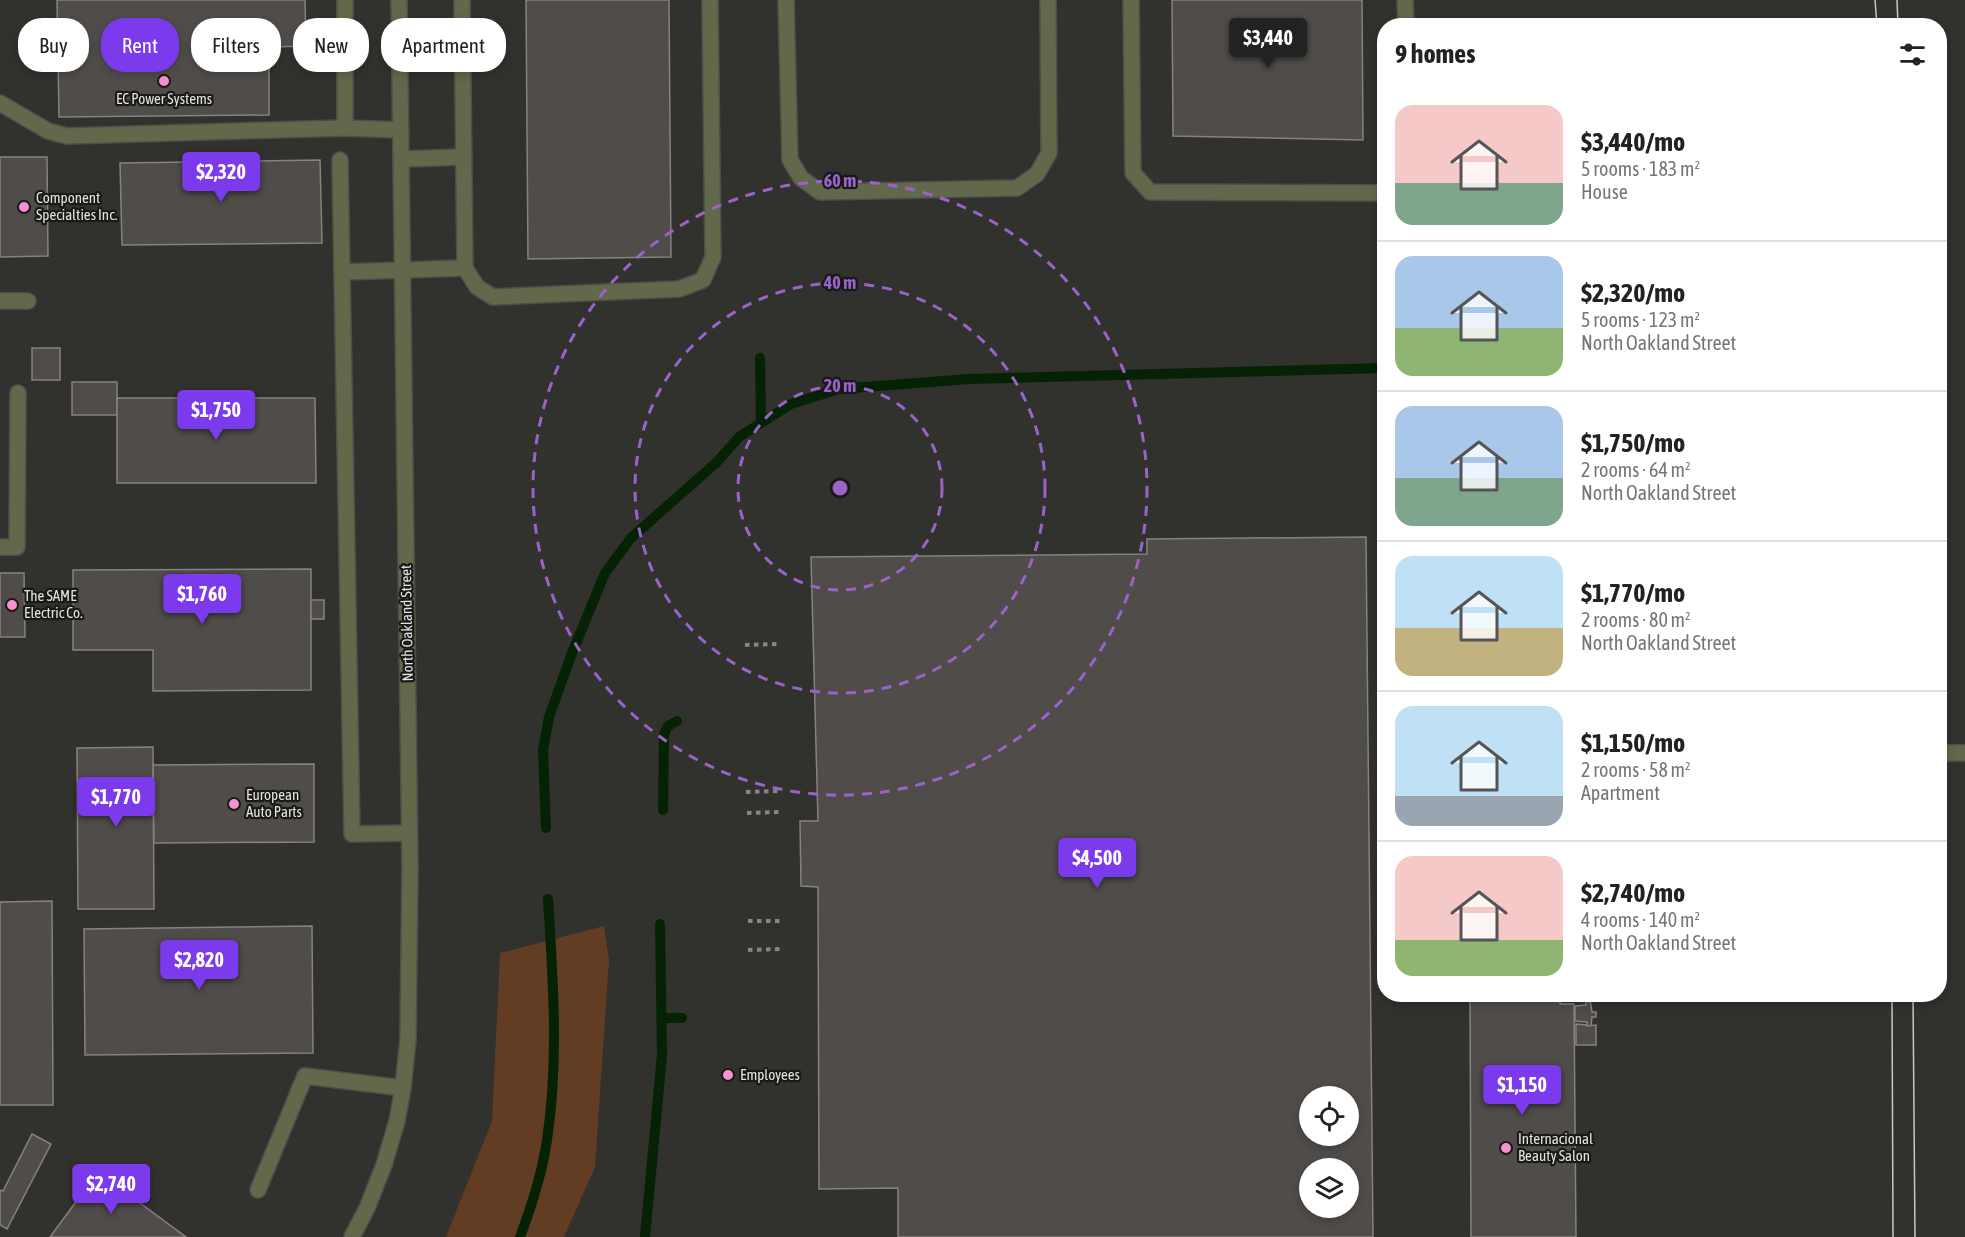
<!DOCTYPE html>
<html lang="en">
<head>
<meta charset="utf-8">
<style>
	:root { --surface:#fff; --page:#f6f6f6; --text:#222; --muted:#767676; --line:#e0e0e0; --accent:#7c3aed }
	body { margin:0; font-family:"Asap Condensed",sans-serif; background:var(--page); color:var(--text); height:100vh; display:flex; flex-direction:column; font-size:22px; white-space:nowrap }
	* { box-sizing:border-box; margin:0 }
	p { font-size:20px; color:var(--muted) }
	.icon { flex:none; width:33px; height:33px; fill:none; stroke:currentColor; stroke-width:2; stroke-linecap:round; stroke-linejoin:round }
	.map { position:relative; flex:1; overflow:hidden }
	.drawer { position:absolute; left:1377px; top:18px; width:570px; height:984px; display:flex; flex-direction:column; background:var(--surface); border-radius:24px; box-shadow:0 3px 9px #0003 }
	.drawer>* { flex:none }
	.top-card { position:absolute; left:18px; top:18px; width:570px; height:54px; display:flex; gap:12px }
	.buttons { position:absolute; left:1299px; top:1086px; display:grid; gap:12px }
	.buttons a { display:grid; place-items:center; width:60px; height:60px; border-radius:50%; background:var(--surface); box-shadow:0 3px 9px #0003; font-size:30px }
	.price { position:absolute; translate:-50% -51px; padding:0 14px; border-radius:6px; background:var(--accent); color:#fff; font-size:20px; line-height:39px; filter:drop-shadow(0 2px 3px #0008) }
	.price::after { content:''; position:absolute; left:50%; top:36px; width:18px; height:14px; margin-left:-9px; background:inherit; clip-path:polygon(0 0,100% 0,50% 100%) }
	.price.selected { background:#222; color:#fff }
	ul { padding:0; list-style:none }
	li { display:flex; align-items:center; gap:18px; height:150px; padding:0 18px }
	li+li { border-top:2px solid var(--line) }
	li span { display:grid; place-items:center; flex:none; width:168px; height:120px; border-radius:18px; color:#555 }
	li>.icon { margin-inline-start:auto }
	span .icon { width:72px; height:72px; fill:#fffc; stroke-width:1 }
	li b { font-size:26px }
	h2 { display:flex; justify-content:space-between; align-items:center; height:72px; padding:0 18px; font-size:26px }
	.chip { padding:0 21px; border-radius:24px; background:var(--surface); box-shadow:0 3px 9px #0003; font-size:21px; line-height:54px }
	.chip.selected { background:var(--accent); color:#fff }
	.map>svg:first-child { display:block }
	.green { fill:#633c24 }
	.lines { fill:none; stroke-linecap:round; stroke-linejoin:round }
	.stream { stroke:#052205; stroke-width:10 }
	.building { fill:#4f4c49; stroke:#86837f; stroke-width:1.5; fill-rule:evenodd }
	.service-casing { stroke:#4e4d4a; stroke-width:18 }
	.minor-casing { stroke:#4e4d4a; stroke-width:18 }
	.path { stroke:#878683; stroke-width:4; stroke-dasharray:4.5 4.5; stroke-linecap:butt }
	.service { stroke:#61694a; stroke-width:15 }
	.minor { stroke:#61694a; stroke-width:15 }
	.tram { stroke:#c9c8c6; stroke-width:1.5 }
	.ring { fill:none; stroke:#9a63c9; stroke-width:3; stroke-dasharray:10 8 }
	.poi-dot { fill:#f690cf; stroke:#191917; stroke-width:2 }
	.labels { text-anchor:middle; stroke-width:4.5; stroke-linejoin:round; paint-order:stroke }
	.poi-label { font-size:15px; fill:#e4e3e1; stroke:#191917; text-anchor:start }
	.street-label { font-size:15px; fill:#e4e3e1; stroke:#191917 }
	.centre { fill:#9a63c9; stroke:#191917; stroke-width:3 }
	.ring-label { font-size:18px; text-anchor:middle; font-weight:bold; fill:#9a63c9; stroke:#191917; stroke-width:4.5; stroke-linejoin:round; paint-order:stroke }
</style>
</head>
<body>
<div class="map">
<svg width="1965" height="1237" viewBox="0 0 1965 1237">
	<rect width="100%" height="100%" fill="#31312d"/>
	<polygon class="green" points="604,926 609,960 595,1167 564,1237 446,1237 492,1121 500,953"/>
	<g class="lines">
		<g class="stream">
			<polyline points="760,358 761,423"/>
			<polyline points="663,810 664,734 668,726 677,721"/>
			<polyline points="546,828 543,750 549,717 572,653 605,573 631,538 717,462 739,437 791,404 839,389 969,379 1384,368"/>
			<polyline points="663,1018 682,1018"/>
			<path d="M520,1237C532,1205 542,1174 547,1140C559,1061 553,979 548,899"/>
			<polyline points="645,1237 662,1055 660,924"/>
		</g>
	</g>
	<g class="building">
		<polygon points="57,0 305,0 306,46 269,47 269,115 59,117"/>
		<polygon points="526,0 669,0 671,257 528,259"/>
		<polygon points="1172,0 1362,0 1363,140 1173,136"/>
		<polygon points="0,157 47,157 48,256 0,257"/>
		<polygon points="320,160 322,243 122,245 120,163"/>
		<rect x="32" y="348" width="28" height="32"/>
		<rect x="72" y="382" width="45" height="33"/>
		<polygon points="117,398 315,398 316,483 117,483"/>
		<path d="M1366,537L1373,1237H898V1188L819,1189L818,887L801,886L800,821H818L811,557L1147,554V539ZM1310,1096H1348V1136H1310ZM1310,1168H1348V1208H1310Z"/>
		<polygon points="311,569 311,690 153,691 153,650 73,650 73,570"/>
		<polygon points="0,573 24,573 25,637 0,637"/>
		<rect x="311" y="600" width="13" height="19"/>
		<polygon points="153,747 154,909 78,909 77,748"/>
		<polygon points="314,764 314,842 154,843 153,765"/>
		<polygon points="52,901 53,1105 0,1105 0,902"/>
		<polygon points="312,926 313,1053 85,1055 84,929"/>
		<polygon points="1470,994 1560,994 1560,1004 1574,1004 1576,1237 1471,1237"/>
		<polygon points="1586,1000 1590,1000 1592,1012 1596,1012 1596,1017 1592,1017 1591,1026 1587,1026 1587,1022 1575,1021 1575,1006 1586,1005"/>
		<polygon points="1576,1024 1587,1025 1587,1026 1596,1025 1596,1045 1576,1045"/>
		<polygon points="32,1134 51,1144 7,1229 0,1225 0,1190 3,1191"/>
		<polygon points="98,1172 186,1237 50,1237"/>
	</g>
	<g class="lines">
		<defs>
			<g id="service">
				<polyline points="345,0 345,128"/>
				<polyline points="462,0 465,268"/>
				<polyline points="786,0 790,160 801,178 820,192 1017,188 1037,174 1049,153 1048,0"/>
				<polyline points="1131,0 1133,173 1150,192 1384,193"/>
				<polyline points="1405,0 1406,26"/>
				<polyline points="0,103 48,131 67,136 345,128 401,130"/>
				<polyline points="401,159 464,157"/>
				<polyline points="340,160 352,834 409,833"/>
				<polyline points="343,272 465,268 477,287 493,297 679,289 703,280 713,257 710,0"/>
				<polyline points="0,301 28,301"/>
				<polyline points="0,547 17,547 18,393"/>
				<polyline points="258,1190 305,1076 403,1088"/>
			</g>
			<g id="minor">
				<polyline points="1940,753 1965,753"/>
				<polyline points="352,1237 367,1208 384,1165 397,1121 403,1088 408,1039 410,868 399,0"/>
			</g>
		</defs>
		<use href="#service" class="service-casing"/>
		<use href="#minor" class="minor-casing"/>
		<g class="path">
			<polyline points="745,645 779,644"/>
			<polyline points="746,792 781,791"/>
			<polyline points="747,813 782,812"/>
			<polyline points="748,921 783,921"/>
			<polyline points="748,950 783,949"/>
		</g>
		<use href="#service" class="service"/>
		<use href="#minor" class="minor"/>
		<g class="tram">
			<polyline points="1875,0 1877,26"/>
			<polyline points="1897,0 1898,26"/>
			<polyline points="1892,994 1893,1237"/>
			<polyline points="1913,994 1915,1237"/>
		</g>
	</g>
	<g class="ring">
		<circle cx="840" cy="488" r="102"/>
		<circle cx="840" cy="488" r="205"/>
		<circle cx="840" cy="488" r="307"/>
	</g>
	<g class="poi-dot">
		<circle cx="164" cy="81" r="6"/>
		<circle cx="24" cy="207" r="6"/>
		<circle cx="12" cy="605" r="6"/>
		<circle cx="234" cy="804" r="6"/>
		<circle cx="728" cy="1075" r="6"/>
		<circle cx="1506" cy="1148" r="6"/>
	</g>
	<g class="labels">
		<g class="poi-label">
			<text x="164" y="104" text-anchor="middle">EC Power Systems</text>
			<text x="36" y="203">Component<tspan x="36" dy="17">Specialties Inc.</tspan></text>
			<text x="24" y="601">The SAME<tspan x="24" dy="17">Electric Co.</tspan></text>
			<text x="246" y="800">European<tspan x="246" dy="17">Auto Parts</tspan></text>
			<text x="740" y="1080">Employees</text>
			<text x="1518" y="1144">Internacional<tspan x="1518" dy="17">Beauty Salon</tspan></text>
		</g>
		<g class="street-label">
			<text transform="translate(407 623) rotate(-91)" y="5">North Oakland Street</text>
		</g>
	</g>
	<circle cx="840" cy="488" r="9" class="centre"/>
	<g class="ring-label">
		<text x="840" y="187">60 m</text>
		<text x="840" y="289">40 m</text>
		<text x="840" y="392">20 m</text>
	</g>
</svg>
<div class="buttons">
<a><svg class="icon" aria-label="locate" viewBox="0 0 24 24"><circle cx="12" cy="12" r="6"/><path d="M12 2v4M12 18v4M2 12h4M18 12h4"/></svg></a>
<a><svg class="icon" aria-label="layers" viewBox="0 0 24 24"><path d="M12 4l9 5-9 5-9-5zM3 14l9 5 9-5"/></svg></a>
</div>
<b class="price selected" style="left:1268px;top:69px">$3,440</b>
<b class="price" style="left:221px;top:203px">$2,320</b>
<b class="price" style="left:216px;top:441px">$1,750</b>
<b class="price" style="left:202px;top:625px">$1,760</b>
<b class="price" style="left:116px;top:828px">$1,770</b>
<b class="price" style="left:1097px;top:889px">$4,500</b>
<b class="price" style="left:199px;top:991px">$2,820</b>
<b class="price" style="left:1522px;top:1116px">$1,150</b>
<b class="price" style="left:111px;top:1215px">$2,740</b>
<div class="top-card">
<a class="chip">Buy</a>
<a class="chip selected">Rent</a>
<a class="chip">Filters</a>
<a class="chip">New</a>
<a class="chip">Apartment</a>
</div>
<section class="drawer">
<h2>9 homes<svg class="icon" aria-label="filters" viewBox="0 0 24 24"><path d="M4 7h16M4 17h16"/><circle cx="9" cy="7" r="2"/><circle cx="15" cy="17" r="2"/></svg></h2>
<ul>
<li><span style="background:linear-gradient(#f6c9c9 65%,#7fa58c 0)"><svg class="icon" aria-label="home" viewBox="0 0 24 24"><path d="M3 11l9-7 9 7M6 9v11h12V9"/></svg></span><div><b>$3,440/mo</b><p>5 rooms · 183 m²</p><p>House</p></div></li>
<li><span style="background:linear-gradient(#a9c7e8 60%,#8fb573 0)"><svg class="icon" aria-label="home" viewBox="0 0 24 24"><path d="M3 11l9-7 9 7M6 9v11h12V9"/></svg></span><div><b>$2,320/mo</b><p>5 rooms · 123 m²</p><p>North Oakland Street</p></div></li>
<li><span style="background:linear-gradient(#a9c7e8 60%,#7fa58c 0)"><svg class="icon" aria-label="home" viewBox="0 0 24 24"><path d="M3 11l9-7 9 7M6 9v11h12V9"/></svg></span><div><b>$1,750/mo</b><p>2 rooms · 64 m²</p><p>North Oakland Street</p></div></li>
<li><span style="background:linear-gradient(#bfe0f5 60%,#c2b280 0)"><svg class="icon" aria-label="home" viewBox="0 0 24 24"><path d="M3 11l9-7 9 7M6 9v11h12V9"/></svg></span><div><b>$1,770/mo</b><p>2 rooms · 80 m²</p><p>North Oakland Street</p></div></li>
<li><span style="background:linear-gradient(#bfe0f5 75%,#9aa5b1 0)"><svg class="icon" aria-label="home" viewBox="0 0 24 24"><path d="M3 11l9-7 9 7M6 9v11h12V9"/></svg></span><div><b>$1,150/mo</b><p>2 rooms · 58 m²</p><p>Apartment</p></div></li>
<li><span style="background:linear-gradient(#f6c9c9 70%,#8fb573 0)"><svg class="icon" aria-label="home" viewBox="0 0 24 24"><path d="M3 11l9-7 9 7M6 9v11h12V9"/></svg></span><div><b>$2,740/mo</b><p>4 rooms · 140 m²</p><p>North Oakland Street</p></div></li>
</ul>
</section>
</div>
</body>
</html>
